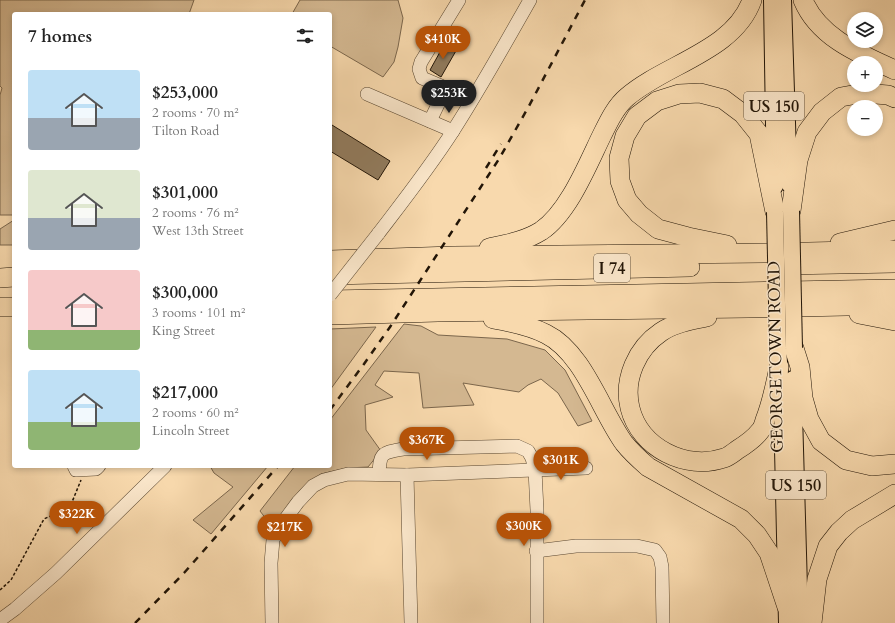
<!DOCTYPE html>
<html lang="en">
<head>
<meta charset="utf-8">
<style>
	:root { --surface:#fff; --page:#f2f2f2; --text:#222; --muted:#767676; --accent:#b45309 }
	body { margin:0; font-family:Cardo,serif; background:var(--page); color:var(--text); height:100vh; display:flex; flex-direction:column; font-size:15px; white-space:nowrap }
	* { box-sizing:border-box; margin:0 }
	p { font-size:13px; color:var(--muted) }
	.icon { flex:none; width:22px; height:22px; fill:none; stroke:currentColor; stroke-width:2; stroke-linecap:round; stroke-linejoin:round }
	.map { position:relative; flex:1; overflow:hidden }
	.details { position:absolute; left:12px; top:12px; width:320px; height:456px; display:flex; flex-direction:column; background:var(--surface); border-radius:4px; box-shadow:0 2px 6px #0003 }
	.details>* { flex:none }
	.buttons { position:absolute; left:847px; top:12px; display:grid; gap:8px }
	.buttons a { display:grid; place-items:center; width:36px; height:36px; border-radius:50%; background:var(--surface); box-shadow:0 2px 6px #0003; font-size:20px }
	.price { position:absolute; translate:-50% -34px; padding:0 9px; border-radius:14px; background:var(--accent); color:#fff; font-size:13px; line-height:26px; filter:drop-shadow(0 1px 2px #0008) }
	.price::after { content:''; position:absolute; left:50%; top:24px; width:12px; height:9px; margin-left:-6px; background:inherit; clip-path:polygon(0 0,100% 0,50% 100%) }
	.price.current { background:#222; color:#fff }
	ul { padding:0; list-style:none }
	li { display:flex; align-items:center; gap:12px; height:100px; padding:0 16px }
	li span { display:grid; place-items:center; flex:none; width:112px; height:80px; border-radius:4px; color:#555 }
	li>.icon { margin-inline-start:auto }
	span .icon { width:48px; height:48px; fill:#fffc; stroke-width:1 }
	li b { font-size:17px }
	h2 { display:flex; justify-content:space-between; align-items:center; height:48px; padding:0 16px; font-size:17px }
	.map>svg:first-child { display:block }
	.green { fill:#d4b891; stroke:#7b664c }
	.building { fill:#917b5d; stroke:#221507 }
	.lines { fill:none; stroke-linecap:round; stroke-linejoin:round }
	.minor-casing { stroke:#584630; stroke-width:14 }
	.major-casing { stroke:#221507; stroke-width:18 }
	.highway-casing { stroke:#221507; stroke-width:20 }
	.path { stroke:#221507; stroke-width:1.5; stroke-dasharray:3 2; stroke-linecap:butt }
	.minor { stroke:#fae6ca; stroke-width:13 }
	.major { stroke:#f8d9ad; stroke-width:16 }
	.highway { stroke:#f8d9ad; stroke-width:19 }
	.rail { stroke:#221507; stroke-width:2.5; stroke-dasharray:7 7; stroke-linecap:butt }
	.minor-bridge-casing { stroke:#584630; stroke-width:14; stroke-linecap:butt }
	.major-bridge-casing { stroke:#221507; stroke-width:18; stroke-linecap:butt }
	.minor-bridge { stroke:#fae6ca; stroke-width:13 }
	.major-bridge { stroke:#f8d9ad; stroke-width:16 }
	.labels { text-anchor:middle; stroke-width:3; stroke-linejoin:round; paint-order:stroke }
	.shield { fill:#fae6ca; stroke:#635442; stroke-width:1 }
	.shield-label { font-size:16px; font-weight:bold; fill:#221507 }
	.street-label { font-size:17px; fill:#221507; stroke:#fae6ca }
</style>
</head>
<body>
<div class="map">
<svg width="895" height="623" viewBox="0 0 895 623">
	<rect width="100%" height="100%" fill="#f8d9ad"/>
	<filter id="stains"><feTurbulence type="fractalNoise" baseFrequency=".005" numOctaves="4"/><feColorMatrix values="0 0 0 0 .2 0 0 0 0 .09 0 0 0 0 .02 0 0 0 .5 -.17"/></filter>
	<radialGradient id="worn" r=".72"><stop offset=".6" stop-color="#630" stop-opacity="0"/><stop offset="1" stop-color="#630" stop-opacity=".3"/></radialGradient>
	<g class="green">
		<polygon points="0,0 194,0 189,14 14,14 14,215 0,215 0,95 2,88 0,86"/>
		<polygon points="300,0 398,0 403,18 398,47 394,62 383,77 330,46 330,14 292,14"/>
		<polygon points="14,220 14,245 0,245 0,229"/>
		<polygon points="404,324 421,326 438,335 507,339 545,350 565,370 592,421 578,426 558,393 541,379 528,385 519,392 463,383 474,405 423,408 419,373 384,371 375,385 393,397 365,405 366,430 381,451 368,467 347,468 321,474 300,490 273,528 260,511 295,466 330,466 330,420"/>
		<polygon points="376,327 330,390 330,329"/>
		<polygon points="210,466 268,466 211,534 193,520 233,487 214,473"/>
	</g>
	<g class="building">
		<polygon points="445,43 457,49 441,77 430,70"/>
		<polygon points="332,125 390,161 378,180 330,151 330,129"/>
	</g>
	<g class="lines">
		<defs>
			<g id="minor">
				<polyline points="367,94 453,131"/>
				<polyline points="430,121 444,92 441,86 422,78 419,69 421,62 459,0"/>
				<path d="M378,234C404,200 430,167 453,131C480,89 505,44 530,0"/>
				<polyline points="74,466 76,470 96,469 99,466"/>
				<path d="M379,474C380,452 382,453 403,449L517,446L528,451L532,458L535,470L537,510V623"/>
				<polyline points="407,475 411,623"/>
				<polyline points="536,551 576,546 637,546 655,550 660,557 662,567 663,623"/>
				<polyline points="0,620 15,609 56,573 165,466"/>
				<polyline points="272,623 271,563 273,540 278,529 298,502 313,486 324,480 348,474 407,475 586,468"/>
			</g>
			<g id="major">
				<polyline points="772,0 775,186"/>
				<polyline points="783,0 789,184"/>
				<polyline points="778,348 782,405 787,623"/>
				<polyline points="793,379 800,623"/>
			</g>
			<g id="highway">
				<path d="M803,0C819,38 860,54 895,70"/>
				<polyline points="791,211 798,160 807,132 822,112 841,97 863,93 888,95 895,98"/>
				<polyline points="840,243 895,230"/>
				<polyline points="727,245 688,237 658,229 639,214 627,200 620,181 619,158 625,136 637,116 657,101 679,94 700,93 723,99 743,114 759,134 775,212"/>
				<path d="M489,248C507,244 525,241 541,231C568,213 587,166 601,137C608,123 615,107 627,97C665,64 734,51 752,0"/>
				<polyline points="330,260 453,256 765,253 895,250"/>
				<polyline points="784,265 895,263"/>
				<polyline points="330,275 690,267"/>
				<polyline points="0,278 14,277"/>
				<polyline points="330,300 895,289"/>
				<polyline points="0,307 14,307"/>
				<polyline points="859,314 895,321"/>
				<polyline points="330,315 438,312 748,308 895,305"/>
				<path d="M707,317C692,320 674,323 661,332C637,348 623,379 630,408C640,448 686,471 724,458C728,457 733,453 737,450C745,445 754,439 760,431C763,428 764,424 765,420C772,403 775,386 779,367"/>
				<path d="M493,319C511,322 530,326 546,334C583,352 601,411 624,443C631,452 640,460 648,467L741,519L757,535L769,553L787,607"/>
				<polyline points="794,348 800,367 803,398 809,419 821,441 846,460 872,466 895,464"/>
				<polyline points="812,623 817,579 828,546 839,532 852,520 895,494"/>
			</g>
		</defs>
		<use href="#minor" class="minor-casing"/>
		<use href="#major" class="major-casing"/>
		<use href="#highway" class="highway-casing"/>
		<polyline class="path" points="0,590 11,580 44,519 70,507 81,480"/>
		<use href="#minor" class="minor"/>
		<use href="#major" class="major"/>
		<use href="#highway" class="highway"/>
		<g class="rail">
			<polyline points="486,168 501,144"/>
			<polyline points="330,410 364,364 390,327 499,159 529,106 585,0"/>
			<polyline points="135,623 184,573 278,466"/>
		</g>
		<defs>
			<polyline id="minor-bridge" points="330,295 378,234"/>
			<g id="major-bridge">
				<polyline points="791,211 794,348"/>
				<polyline points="775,212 778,348"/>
			</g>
		</defs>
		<use href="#minor-bridge" class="minor-bridge-casing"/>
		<use href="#major-bridge" class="major-bridge-casing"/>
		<use href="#minor-bridge" class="minor-bridge"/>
		<use href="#major-bridge" class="major-bridge"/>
	</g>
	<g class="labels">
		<g class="shield">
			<rect x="744" y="92" width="60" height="28" rx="3"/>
			<rect x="594" y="254" width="36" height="28" rx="3"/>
			<rect x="766" y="471" width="60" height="28" rx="3"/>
		</g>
		<g class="shield-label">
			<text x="774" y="112">US 150</text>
			<text x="612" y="274">I 74</text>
			<text x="796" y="491">US 150</text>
		</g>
		<g class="street-label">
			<text transform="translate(775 357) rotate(-91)" y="6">GEORGETOWN ROAD</text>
		</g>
	</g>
	<rect width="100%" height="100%" filter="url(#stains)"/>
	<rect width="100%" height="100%" fill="url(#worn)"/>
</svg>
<div class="buttons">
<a><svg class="icon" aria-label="layers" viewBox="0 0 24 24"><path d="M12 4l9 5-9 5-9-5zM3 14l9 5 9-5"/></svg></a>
<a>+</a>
<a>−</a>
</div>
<b class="price" style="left:443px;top:60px">$410K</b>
<b class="price current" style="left:449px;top:114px">$253K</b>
<b class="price" style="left:427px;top:461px">$367K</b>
<b class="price" style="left:561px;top:481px">$301K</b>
<b class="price" style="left:77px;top:535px">$322K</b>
<b class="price" style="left:524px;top:547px">$300K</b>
<b class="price" style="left:285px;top:548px">$217K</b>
<section class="details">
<h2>7 homes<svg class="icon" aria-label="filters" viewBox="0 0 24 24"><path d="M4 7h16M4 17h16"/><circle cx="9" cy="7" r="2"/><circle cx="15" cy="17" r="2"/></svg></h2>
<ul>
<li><span style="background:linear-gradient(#bfe0f5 60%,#9aa5b1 0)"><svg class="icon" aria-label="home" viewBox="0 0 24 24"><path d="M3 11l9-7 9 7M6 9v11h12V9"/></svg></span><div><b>$253,000</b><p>2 rooms · 70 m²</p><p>Tilton Road</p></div></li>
<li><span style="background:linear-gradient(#dfe7d0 60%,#9aa5b1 0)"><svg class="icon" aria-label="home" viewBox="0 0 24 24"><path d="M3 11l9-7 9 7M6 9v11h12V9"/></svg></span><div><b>$301,000</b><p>2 rooms · 76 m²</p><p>West 13th Street</p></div></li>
<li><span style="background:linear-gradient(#f6c9c9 75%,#8fb573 0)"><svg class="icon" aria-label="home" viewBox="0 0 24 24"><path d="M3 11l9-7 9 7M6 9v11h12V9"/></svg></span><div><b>$300,000</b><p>3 rooms · 101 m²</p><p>King Street</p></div></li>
<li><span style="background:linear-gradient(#bfe0f5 65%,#8fb573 0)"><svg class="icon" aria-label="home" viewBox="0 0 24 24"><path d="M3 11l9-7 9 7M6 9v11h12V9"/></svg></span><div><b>$217,000</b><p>2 rooms · 60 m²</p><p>Lincoln Street</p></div></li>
</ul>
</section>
</div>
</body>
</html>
